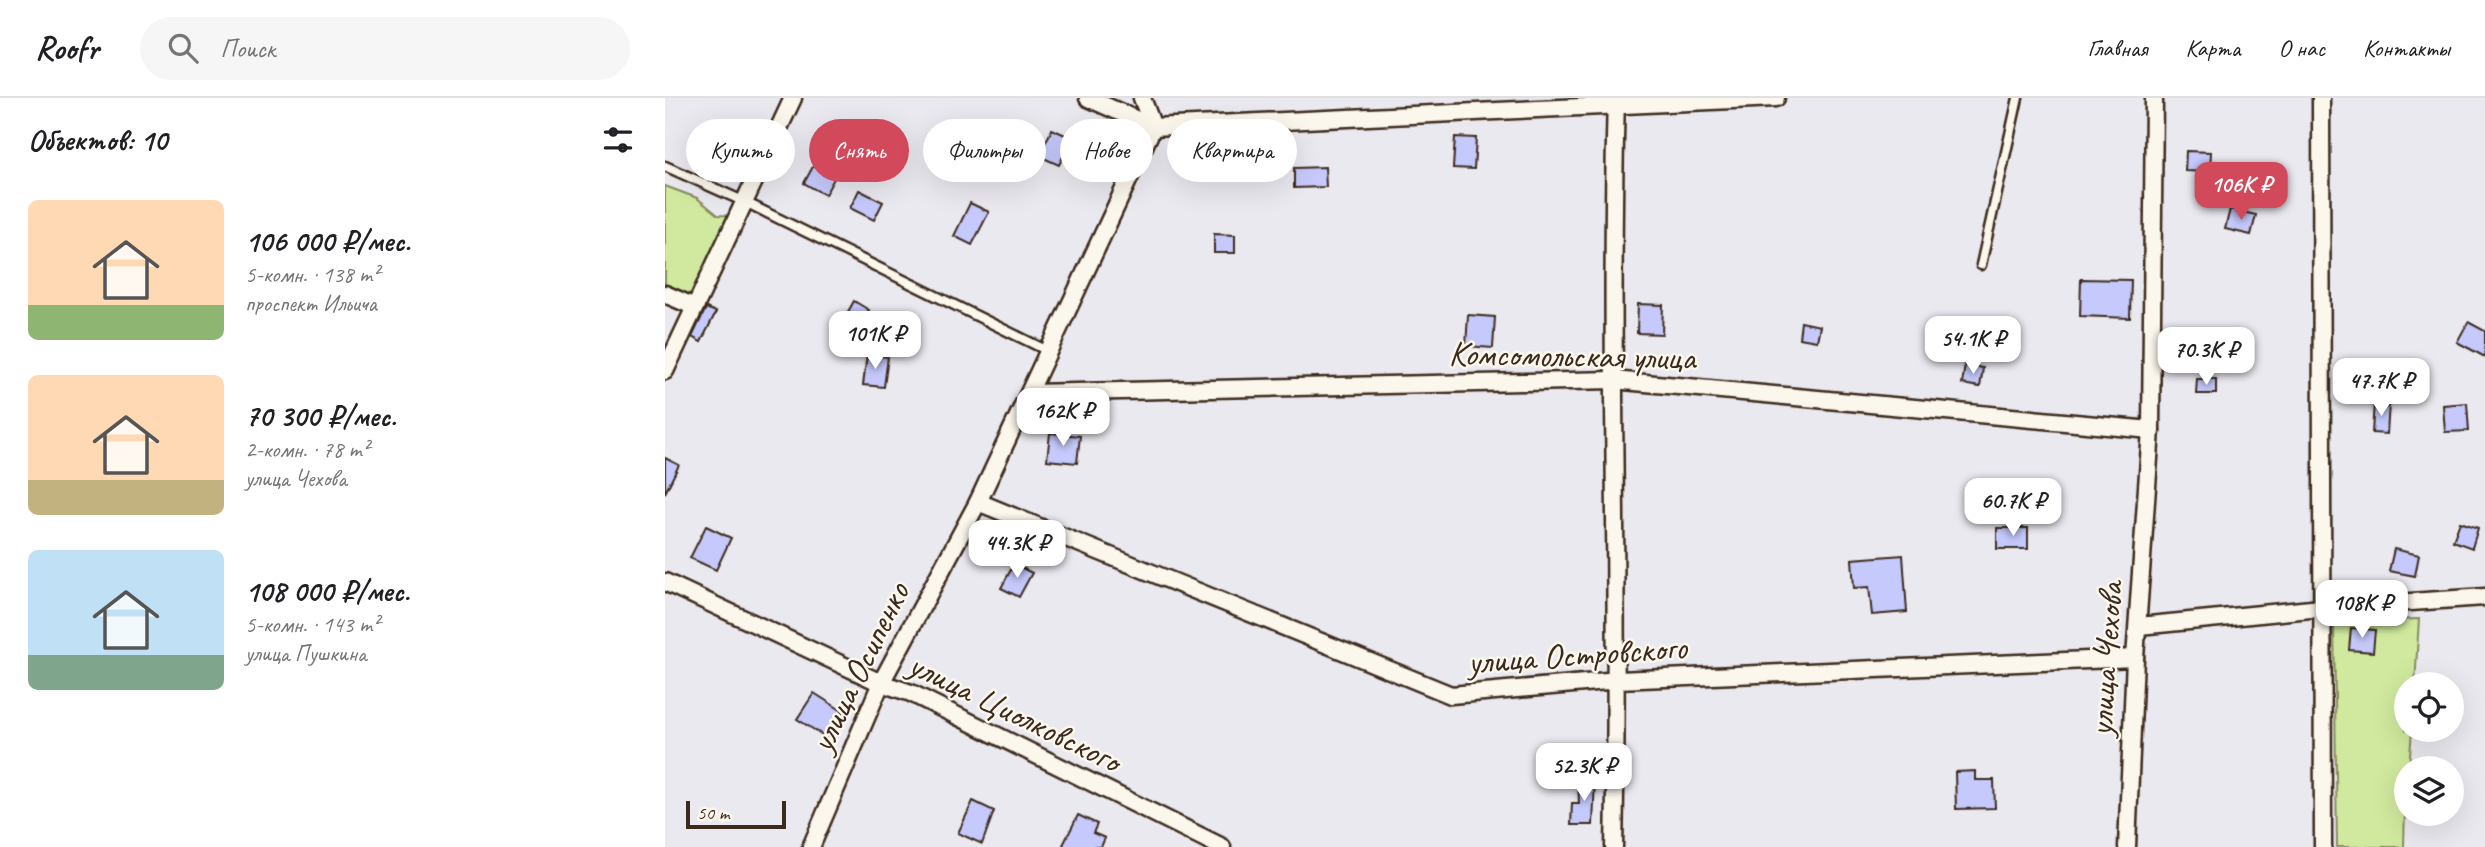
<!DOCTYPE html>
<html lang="ru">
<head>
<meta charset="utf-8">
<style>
	:root { --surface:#fff; --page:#f6f6f6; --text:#202124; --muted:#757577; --line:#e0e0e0; --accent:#d1495b }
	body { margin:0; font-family:Caveat,sans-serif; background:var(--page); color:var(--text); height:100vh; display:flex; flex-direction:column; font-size:26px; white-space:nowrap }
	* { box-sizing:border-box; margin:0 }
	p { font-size:23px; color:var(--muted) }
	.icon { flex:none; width:38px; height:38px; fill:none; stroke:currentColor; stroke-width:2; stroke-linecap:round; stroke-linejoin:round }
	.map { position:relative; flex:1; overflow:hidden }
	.details { display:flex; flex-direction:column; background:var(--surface); width:665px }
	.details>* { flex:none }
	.banner { position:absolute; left:21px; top:21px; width:665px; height:63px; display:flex; gap:14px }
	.controls { position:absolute; left:1729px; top:574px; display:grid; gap:14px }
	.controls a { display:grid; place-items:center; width:70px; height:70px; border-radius:50%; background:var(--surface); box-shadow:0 7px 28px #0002; font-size:35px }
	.scale { position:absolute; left:21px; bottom:18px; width:100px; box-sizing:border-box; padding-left:7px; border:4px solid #3b2a1e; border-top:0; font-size:19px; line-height:24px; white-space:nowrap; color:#3b2a1e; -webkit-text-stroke:5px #fbf7ec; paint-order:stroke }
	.price { position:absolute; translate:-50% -60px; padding:0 16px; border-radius:14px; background:#fff; color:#222; font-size:23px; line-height:46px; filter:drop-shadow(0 2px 4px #0008) }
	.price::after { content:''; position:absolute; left:50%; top:42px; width:21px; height:16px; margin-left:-10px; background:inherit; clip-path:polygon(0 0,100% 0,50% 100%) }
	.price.active { background:var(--accent); color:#fff }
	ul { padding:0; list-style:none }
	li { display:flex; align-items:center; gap:21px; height:175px; padding:0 28px }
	li span { display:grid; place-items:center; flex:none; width:196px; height:140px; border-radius:10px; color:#555 }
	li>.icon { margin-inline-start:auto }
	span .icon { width:84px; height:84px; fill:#fffc; stroke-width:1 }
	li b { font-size:30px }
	h2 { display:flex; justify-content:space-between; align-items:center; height:84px; padding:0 28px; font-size:30px }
	.chip { padding:0 24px; border-radius:32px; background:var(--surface); box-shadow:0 7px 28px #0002; font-size:24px; line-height:63px }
	.chip.active { background:var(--accent); color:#fff }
	header { display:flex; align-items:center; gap:42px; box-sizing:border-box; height:98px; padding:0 35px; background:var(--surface); border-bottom:2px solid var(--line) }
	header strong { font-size:33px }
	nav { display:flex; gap:38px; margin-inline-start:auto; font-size:24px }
	.search { width:490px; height:63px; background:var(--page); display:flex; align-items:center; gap:18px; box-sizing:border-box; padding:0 24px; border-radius:38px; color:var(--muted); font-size:26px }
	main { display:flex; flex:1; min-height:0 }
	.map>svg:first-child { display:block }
	.green { fill:#d0e99e; stroke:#868a5e; stroke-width:2 }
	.building { fill:#c5c9fb; stroke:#3b2a1e; stroke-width:2 }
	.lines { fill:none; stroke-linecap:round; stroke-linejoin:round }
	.lane-casing { stroke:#3b2a1e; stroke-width:13 }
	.street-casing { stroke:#3b2a1e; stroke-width:21 }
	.lane { stroke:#fbf7ec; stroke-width:8 }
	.street { stroke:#fbf7ec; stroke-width:16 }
	.labels { text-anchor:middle; stroke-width:5; stroke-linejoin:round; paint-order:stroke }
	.street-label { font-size:35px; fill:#3b2a1e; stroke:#fbf7ec }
</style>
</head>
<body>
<header>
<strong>Roofr</strong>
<div class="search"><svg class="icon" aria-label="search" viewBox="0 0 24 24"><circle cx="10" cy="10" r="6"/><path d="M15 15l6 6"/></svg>Поиск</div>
<nav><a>Главная</a><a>Карта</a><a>О нас</a><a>Контакты</a></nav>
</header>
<main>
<section class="details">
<h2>Объектов: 10<svg class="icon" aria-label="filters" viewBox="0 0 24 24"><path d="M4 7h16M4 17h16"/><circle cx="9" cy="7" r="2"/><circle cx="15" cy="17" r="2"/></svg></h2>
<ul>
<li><span style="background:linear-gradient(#ffd9b3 75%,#8fb573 0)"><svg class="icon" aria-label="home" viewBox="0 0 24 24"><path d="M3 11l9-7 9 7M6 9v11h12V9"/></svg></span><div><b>106 000 ₽/мес.</b><p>5-комн. · 138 m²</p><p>проспект Ильича</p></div></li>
<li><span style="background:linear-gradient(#ffd9b3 75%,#c2b280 0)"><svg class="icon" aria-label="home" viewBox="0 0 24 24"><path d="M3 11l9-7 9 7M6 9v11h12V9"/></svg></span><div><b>70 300 ₽/мес.</b><p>2-комн. · 78 m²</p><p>улица Чехова</p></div></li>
<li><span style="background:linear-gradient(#bfe0f5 75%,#7fa58c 0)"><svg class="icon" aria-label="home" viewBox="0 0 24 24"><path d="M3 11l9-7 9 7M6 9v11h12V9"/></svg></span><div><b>108 000 ₽/мес.</b><p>5-комн. · 143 m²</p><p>улица Пушкина</p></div></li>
</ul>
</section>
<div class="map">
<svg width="1820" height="749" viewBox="0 0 1820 749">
	<rect width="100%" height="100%" fill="#ebe9f0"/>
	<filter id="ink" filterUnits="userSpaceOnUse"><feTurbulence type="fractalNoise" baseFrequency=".0143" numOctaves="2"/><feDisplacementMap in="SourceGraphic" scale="14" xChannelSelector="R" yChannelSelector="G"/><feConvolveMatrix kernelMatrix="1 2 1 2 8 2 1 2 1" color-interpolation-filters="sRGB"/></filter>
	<g filter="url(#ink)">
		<g class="green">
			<polygon points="0,88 32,100 53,117 72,118 30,199 0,186"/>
			<polygon points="1754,521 1750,586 1741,586 1741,632 1747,632 1744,670 1741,670 1739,749 1672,749 1669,524"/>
		</g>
		<g class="building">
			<polygon points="387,31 407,40 394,67 374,58"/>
			<polygon points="790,39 811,40 809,71 788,70"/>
			<polygon points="1521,53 1546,54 1545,74 1520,73"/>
			<polygon points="151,63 172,75 160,97 139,85"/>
			<polygon points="660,69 661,89 629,90 629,70"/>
			<polygon points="194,92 218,104 209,122 185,110"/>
			<polygon points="305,105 324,114 307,147 289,138"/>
			<polygon points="1565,111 1591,117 1586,137 1560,131"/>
			<polygon points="549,136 570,137 570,155 549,155"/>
			<polygon points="1416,181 1466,182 1465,220 1415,218"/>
			<polygon points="189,203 204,212 189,239 174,230"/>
			<polygon points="973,206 998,207 997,236 972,235"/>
			<polygon points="41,210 51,214 36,244 27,239"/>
			<polygon points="803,217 830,219 828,250 801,248"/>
			<polygon points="1136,224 1155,228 1152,243 1134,240"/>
			<polygon points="1803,224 1820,233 1820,259 1792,244"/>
			<polygon points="202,256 223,259 219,289 198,287"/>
			<polygon points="1300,267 1318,270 1315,289 1297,286"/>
			<polygon points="1532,281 1551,281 1551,296 1531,296"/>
			<polygon points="1709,304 1724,305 1722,336 1707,335"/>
			<polygon points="1802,305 1804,333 1780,334 1778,307"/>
			<polygon points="385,335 415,338 412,365 382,362"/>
			<polygon points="0,360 14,367 0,395"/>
			<polygon points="1795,424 1813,430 1807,450 1788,443"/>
			<polygon points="41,428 66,440 51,472 25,460"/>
			<rect x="1332" y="430" width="31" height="21"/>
			<polygon points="1729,451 1754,457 1750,478 1724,473"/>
			<polygon points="1238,457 1242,514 1207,517 1204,489 1189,490 1187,461"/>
			<polygon points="349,466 367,475 354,499 336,490"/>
			<polygon points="1686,530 1710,532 1708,554 1684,552"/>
			<polygon points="149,595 179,614 162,640 132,621"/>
			<polygon points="1310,673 1310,682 1329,682 1330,710 1291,711 1290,674"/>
			<polygon points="930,680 928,727 906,727 907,705 914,705 913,681"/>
			<polygon points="308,703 329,713 317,746 293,735"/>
			<polygon points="413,717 432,726 428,735 440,740 436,749 397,749"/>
		</g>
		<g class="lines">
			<defs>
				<g id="lane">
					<polyline points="0,68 80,104 385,254"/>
					<polyline points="1316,167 1353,0"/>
				</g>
				<g id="street">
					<polyline points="423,0 488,29 1111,0"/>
					<polyline points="1656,0 1658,749"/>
					<polyline points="0,196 30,209"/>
					<polyline points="0,273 128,0"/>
					<polyline points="366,295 948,282 1486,332"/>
					<polyline points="313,404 786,597 953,582 1470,560"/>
					<polyline points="0,484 216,585 246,595 557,749"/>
					<polyline points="1474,528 1656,510 1820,499"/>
					<polyline points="146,749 216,585 313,404 488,29 477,0"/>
					<path d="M949,749C955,499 944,250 951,0"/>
					<polyline points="1462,749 1470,560 1486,332 1489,0"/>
				</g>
			</defs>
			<use href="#lane" class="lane-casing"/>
			<use href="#street" class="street-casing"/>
			<use href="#lane" class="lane"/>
			<use href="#street" class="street"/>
		</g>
	</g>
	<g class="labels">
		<g class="street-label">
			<text transform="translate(907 257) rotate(1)" y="12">Комсомольская улица</text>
			<text transform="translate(912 556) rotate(-4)" y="12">улица Островского</text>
			<text transform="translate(1440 561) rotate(-86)" y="12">улица Чехова</text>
			<text transform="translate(194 569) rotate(-64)" y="12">улица Осипенко</text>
			<text transform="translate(350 614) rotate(26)" y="12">улица Циолковского</text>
		</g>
	</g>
</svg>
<div class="controls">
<a><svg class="icon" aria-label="locate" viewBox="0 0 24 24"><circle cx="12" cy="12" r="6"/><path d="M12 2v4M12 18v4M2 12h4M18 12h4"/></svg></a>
<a><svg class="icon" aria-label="layers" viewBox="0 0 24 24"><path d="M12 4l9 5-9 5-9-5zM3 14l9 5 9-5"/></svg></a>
</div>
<div class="scale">50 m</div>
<b class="price active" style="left:1576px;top:124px">106K ₽</b>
<b class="price" style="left:210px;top:273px">101K ₽</b>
<b class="price" style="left:1308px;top:278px">54.1K ₽</b>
<b class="price" style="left:1541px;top:289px">70.3K ₽</b>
<b class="price" style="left:1716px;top:320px">47.7K ₽</b>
<b class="price" style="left:398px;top:350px">162K ₽</b>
<b class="price" style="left:1348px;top:440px">60.7K ₽</b>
<b class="price" style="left:352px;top:482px">44.3K ₽</b>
<b class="price" style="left:1697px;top:542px">108K ₽</b>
<b class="price" style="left:919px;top:705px">52.3K ₽</b>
<div class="banner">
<a class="chip">Купить</a>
<a class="chip active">Снять</a>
<a class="chip">Фильтры</a>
<a class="chip">Новое</a>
<a class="chip">Квартира</a>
</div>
</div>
</main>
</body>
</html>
